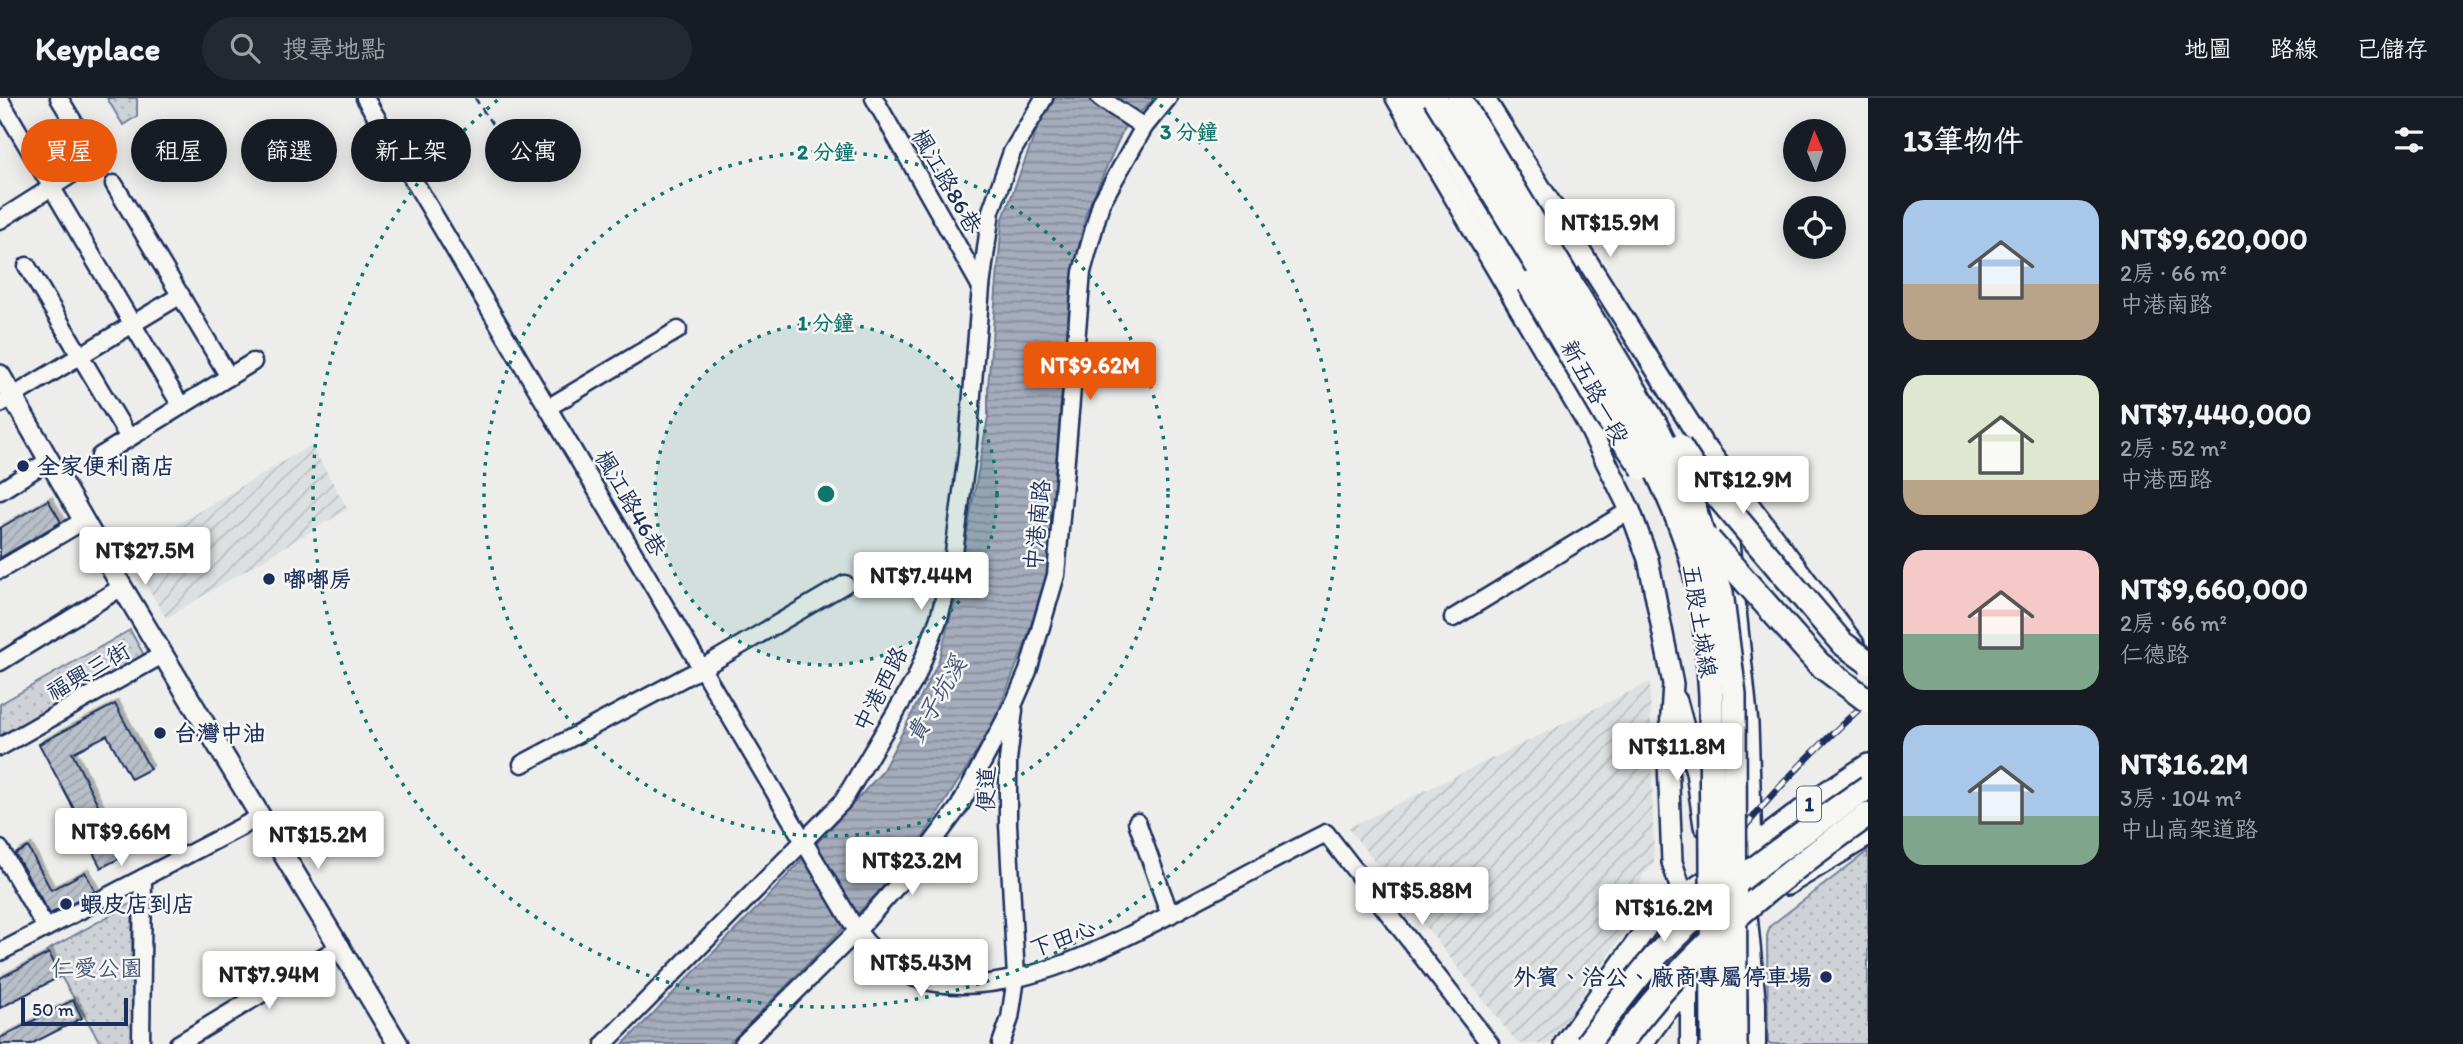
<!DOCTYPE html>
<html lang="zh-TW">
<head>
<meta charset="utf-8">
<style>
	:root { --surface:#171b24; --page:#242831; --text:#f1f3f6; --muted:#9ea1a6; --line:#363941; --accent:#ea580c }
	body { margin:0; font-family:Itim,"LXGW WenKai TC",sans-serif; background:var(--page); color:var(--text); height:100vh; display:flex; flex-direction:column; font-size:26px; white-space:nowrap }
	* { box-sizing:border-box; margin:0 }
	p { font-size:23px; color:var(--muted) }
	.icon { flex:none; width:38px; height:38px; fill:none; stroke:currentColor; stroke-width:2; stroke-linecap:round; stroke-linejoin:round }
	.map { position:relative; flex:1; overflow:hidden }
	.drawer { display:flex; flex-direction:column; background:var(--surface); width:595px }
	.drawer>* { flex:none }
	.top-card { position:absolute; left:21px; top:21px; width:665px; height:63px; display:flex; gap:14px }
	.needle { width:46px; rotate:358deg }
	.tools { position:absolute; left:1783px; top:21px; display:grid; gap:14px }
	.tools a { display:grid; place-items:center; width:63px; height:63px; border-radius:50%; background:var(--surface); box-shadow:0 4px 18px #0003; font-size:35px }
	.scale { position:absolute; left:21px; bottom:18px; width:107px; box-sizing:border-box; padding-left:7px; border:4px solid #1b2f5e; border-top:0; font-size:19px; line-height:24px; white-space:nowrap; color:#1b2f5e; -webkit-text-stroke:5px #f6f6f2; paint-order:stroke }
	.price { position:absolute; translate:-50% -60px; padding:0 16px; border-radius:7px; background:#fff; color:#222; font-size:23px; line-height:46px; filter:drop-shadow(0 2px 4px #0008) }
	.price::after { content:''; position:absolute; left:50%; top:42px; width:21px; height:16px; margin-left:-10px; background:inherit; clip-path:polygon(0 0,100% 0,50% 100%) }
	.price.on { background:var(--accent); color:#fff }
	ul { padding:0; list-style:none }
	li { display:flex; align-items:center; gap:21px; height:175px; padding:0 35px }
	li span { display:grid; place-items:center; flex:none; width:196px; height:140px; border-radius:21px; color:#555 }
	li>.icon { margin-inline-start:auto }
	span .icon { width:84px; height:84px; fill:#fffc; stroke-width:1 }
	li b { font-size:30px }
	h2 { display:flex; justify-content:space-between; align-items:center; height:84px; padding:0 35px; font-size:30px }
	.tag { padding:0 24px; border-radius:32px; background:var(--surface); box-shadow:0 4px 18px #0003; font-size:24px; line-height:63px }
	.tag.on { background:var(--accent); color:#fff }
	header { display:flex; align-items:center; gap:42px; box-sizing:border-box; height:98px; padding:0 35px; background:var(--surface); border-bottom:2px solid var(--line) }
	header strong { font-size:33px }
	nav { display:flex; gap:38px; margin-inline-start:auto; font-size:24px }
	.search { width:490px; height:63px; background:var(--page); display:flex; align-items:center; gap:18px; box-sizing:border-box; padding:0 24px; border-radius:38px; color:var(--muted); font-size:26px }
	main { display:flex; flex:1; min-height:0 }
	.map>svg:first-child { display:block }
	.industrial { fill:url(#industrial-furrows) }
	.grass { fill:url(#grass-dots); stroke:#74809a; stroke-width:2 }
	.water { fill:url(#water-rules); stroke:#6e7a96; stroke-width:2 }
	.building { fill:url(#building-hatch); stroke:#1b2f5e; stroke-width:2; filter:url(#shadow) }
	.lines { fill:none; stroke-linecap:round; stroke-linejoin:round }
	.minor-casing { stroke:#1b2f5e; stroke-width:21 }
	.major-casing { stroke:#1b2f5e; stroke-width:24 }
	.highway-casing { stroke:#1b2f5e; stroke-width:28 }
	.path { stroke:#1b2f5e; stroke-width:2.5; stroke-dasharray:7 5; stroke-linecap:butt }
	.minor { stroke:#f6f6f2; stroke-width:16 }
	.major { stroke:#f6f6f2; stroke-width:19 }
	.highway { stroke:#f6f6f2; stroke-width:23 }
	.rail-casing { stroke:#1b2f5e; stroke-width:7 }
	.rail { stroke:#f6f6f2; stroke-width:4.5; stroke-dasharray:13; stroke-linecap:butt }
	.highway-bridge-casing { stroke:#1b2f5e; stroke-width:28; stroke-linecap:butt }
	.highway-bridge { stroke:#f6f6f2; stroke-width:23 }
	.ring { fill:none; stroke:#0f766e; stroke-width:3.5; stroke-dasharray:3.5 7 }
	.poi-dot { fill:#1b2f5e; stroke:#f6f6f2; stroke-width:2.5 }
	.labels { text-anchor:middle; stroke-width:5; stroke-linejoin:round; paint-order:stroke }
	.shield { fill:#f6f6f2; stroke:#5d6b8a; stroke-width:2 }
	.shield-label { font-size:21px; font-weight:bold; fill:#1b2f5e }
	.street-label { font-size:23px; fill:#1b2f5e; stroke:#f6f6f2 }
	.poi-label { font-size:23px; font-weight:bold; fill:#1b2f5e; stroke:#f6f6f2; text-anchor:start }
	.park-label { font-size:23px; fill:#48587c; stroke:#f6f6f2 }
	.water-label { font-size:24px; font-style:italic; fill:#44547a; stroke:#f6f6f2 }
	.centre { fill:#0f766e; stroke:#f6f6f2; stroke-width:3.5 }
	.ring-label { font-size:21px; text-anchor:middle; font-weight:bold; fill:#0f766e; stroke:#f6f6f2; stroke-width:5; stroke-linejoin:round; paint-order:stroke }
</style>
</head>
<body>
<header>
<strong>Keyplace</strong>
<div class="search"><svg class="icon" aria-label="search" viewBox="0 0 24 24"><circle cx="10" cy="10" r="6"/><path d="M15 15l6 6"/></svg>搜尋地點</div>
<nav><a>地圖</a><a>路線</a><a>已儲存</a></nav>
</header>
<main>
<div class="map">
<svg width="1868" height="946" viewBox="0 0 1868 946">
	<defs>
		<pattern id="industrial-furrows" width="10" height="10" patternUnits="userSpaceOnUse" patternTransform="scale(1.75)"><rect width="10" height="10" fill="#dde0e1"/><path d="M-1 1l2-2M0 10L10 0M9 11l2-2" fill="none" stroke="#bdc0c3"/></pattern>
		<pattern id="grass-dots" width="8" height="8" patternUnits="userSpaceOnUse" patternTransform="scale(1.75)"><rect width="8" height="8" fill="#ced2d7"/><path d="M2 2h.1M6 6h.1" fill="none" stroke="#b0b5bb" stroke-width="1.8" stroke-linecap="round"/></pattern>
		<pattern id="water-rules" width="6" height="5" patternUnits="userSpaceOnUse" patternTransform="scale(1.75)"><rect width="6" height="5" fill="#a5acbc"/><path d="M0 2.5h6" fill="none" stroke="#868c9c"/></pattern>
		<pattern id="building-hatch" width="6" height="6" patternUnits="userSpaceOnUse" patternTransform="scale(1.75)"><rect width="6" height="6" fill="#b9bfc8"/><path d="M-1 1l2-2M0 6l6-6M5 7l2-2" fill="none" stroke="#9ea4ae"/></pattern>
		<filter id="shadow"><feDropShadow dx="3.5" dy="-3.5" stdDeviation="0" flood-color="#0004"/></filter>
	</defs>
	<rect width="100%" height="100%" fill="#edeeec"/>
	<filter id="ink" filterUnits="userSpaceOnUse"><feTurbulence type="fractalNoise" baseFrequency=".0143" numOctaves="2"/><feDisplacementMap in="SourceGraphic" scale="14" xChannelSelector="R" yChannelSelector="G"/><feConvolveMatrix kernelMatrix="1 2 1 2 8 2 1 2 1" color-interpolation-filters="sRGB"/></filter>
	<g filter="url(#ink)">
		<g class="industrial">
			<polygon points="311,347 348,411 166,520 127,456"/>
			<polygon points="1650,584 1654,765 1643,777 1637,796 1637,814 1550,946 1518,946 1348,730"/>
		</g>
		<g class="grass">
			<polygon points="107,0 137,0 137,18 123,27"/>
			<polygon points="130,532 145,559 0,640 0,606"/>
			<polygon points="1868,753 1868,946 1768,946 1767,838 1770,828"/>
			<polygon points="132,805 133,946 101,946 46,853"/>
		</g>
		<polygon class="water" points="1055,0 1155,0 1124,30 1086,115 1071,185 1047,475 1024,549 991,631 907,765 729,946 623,946 766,801 882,674 938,565 954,506 988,319 988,288 1002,123 1040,23"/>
		<g class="building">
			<polygon points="48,402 61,424 0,460 0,430"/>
			<polygon points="115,606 150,671 131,681 107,637 72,655 124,758 101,770 79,727 82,726 39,646"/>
			<polygon points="28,749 51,792 85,774 95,793 50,816 15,756"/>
			<polygon points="49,855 61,878 0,910 0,880"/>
			<polygon points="73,902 82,920 31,946 0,946 0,940"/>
		</g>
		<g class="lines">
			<defs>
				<g id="minor">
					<path d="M365,0L852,825C867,849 897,877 925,883C1013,903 1119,843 1194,804C1238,781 1282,757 1326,735L1490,946"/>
					<polyline points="874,0 981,189"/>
					<polyline points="1100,0 1144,29"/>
					<polyline points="0,2 181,308"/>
					<polyline points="114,86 229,279"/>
					<polyline points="0,122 96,61 59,0"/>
					<polyline points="27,168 129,340"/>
					<polyline points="0,306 181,197"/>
					<polyline points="549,309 678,232"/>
					<polyline points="100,358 253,264"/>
					<polyline points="0,393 48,363"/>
					<polyline points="0,472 83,423"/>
					<polyline points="1453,520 1630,412"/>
					<polyline points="0,564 122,489"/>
					<polyline points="0,649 162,557"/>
					<polyline points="522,666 702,570 845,486"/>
					<polyline points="1137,724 1170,817"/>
					<polyline points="0,751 46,830"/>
					<polyline points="1748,811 1757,905 1757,946"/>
					<polyline points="0,854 260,719"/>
					<polyline points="141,946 143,780"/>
					<polyline points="178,946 341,848"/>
					<polyline points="604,946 843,703 916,580 939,520 952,470 967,356 981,189 991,113 1012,54 1044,0"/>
					<polyline points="743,946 857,833 918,764 959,709 1015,603 1028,573 1056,477 1082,174 1101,105 1144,29 1168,0"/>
					<polyline points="1001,946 1010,920 1016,880 1008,726 1008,662 1014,612"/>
					<polyline points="1689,946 1689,890"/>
				</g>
				<g id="major">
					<polyline points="1396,0 1587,325 1630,412 1648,461 1673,586 1668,663 1672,764 1683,798 1684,854 1689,890"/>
					<polyline points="1484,0 1701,343 1729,445 1748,626 1752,749 1748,811"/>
					<polyline points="0,277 122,489 398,946"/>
					<polyline points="1708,352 1854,546"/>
					<polyline points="1677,603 1696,674 1704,728"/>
					<polyline points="1745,754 1821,697 1868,666"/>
					<polyline points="1787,787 1868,738"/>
					<polyline points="1564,946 1655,818 1720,772"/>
					<polyline points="1603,946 1632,906 1691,849"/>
					<polyline points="1642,946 1665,915 1695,882"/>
				</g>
				<g id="highway">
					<polyline points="1410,0 1448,48 1529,186"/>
					<polyline points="1473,0 1486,26 1571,160"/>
				</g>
			</defs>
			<use href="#minor" class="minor-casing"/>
			<use href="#major" class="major-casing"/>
			<use href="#highway" class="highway-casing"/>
			<polyline class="path" points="475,0 507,49 542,48"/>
			<use href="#minor" class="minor"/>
			<use href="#major" class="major"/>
			<use href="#highway" class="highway"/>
			<defs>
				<path id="rail" d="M1598,946C1635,888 1671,827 1712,771C1757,709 1811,654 1868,603"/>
			</defs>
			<use href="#rail" class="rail-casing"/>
			<use href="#rail" class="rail"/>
			<defs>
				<g id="highway-bridge">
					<path d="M1435,0C1481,75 1527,151 1573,226C1617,299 1663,371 1689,452C1704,500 1708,549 1711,598L1713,946"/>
					<polyline points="1459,0 1655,326 1689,395 1721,494 1734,596 1735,946"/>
					<polyline points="1529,186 1606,318 1643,370"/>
					<polyline points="1679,348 1692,368 1842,545 1868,564"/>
					<polyline points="1709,442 1819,566 1868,603"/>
					<path d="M1587,946C1609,916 1631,886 1656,858C1718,792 1794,741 1868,689"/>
					<path d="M1620,946C1687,853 1775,782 1868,717"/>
				</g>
			</defs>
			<use href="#highway-bridge" class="highway-bridge-casing"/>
			<use href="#highway-bridge" class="highway-bridge"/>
		</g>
	</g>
	<circle cx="826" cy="396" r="171" fill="#0f766e" fill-opacity=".12"/>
	<g class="ring">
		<circle cx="826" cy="396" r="171"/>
		<circle cx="826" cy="396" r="342"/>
		<path d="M1152 0A513 513 0 1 1 500 0"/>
	</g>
	<g class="poi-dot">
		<circle cx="23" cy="368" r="7"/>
		<circle cx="269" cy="481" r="7"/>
		<circle cx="160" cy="635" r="7"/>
		<circle cx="66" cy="806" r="7"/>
		<circle cx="1826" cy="879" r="7"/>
	</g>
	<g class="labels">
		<rect class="shield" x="1797" y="688.5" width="24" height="35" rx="5"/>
		<g class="shield-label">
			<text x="1809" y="713">1</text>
		</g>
		<g class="street-label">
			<text transform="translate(947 83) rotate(60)" y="8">楓江路86巷</text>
			<text transform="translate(1595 294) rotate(61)" y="8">新五路一段</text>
			<text transform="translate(631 405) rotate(60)" y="8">楓江路46巷</text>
			<text transform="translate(1037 427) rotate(-84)" y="8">中港南路</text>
			<text transform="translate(1700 523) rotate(81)" y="8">五股土城線</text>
			<text transform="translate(88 573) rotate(-30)" y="8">福興三街</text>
			<text transform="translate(880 591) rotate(-63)" y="8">中港西路</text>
			<text transform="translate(986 691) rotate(-89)" y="8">便道</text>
			<text transform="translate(1063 840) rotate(-20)" y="8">下田心</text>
		</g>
		<g class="poi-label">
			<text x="37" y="376">全家便利商店</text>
			<text x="283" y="489">嘟嘟房</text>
			<text x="174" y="643">台灣中油</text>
			<text x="80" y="814">蝦皮店到店</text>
			<text x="1812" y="887" text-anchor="end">外賓、洽公、廠商專屬停車場</text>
		</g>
		<g class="park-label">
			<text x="97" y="878">仁愛公園</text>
		</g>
		<g class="water-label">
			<text transform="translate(936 602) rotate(-60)" y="8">貴子坑溪</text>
		</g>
	</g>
	<circle cx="826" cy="396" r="10" class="centre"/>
	<g class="ring-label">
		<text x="1189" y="41">3 分鐘</text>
		<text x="826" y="61">2 分鐘</text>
		<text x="826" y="232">1 分鐘</text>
	</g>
</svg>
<div class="tools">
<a><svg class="needle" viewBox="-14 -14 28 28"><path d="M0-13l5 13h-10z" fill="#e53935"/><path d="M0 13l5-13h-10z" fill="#9ea1a6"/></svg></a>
<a><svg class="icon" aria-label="locate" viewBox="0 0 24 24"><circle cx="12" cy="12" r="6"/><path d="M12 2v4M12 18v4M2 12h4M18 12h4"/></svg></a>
</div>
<div class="scale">50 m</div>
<b class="price" style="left:1610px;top:161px">NT$15.9M</b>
<b class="price on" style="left:1090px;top:304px">NT$9.62M</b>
<b class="price" style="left:1743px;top:418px">NT$12.9M</b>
<b class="price" style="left:145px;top:489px">NT$27.5M</b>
<b class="price" style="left:921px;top:514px">NT$7.44M</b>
<b class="price" style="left:1677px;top:685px">NT$11.8M</b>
<b class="price" style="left:121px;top:770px">NT$9.66M</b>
<b class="price" style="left:318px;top:773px">NT$15.2M</b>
<b class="price" style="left:912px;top:799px">NT$23.2M</b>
<b class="price" style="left:1422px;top:829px">NT$5.88M</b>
<b class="price" style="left:1664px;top:846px">NT$16.2M</b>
<b class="price" style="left:921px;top:901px">NT$5.43M</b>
<b class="price" style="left:269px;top:913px">NT$7.94M</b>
<div class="top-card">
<a class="tag on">買屋</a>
<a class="tag">租屋</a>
<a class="tag">篩選</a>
<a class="tag">新上架</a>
<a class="tag">公寓</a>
</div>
</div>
<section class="drawer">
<h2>13筆物件<svg class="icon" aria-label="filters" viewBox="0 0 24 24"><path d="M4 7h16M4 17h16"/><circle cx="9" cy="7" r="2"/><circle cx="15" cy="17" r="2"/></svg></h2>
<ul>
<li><span style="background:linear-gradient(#a9c7e8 60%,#b9a48a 0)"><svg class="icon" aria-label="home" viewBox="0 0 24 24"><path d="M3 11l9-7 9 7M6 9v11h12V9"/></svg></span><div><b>NT$9,620,000</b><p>2房 · 66 m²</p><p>中港南路</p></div></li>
<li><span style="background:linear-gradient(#dfe7d0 75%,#b9a48a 0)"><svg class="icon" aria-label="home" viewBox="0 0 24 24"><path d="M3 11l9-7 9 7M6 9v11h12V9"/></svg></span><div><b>NT$7,440,000</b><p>2房 · 52 m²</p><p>中港西路</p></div></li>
<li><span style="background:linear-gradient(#f6c9c9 60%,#7fa58c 0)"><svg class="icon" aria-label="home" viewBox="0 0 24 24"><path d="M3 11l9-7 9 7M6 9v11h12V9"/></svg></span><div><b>NT$9,660,000</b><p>2房 · 66 m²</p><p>仁德路</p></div></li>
<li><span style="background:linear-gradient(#a9c7e8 65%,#7fa58c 0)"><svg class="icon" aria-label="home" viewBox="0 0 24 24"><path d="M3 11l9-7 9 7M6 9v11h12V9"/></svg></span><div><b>NT$16.2M</b><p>3房 · 104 m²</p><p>中山高架道路</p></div></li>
</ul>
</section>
</main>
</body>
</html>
